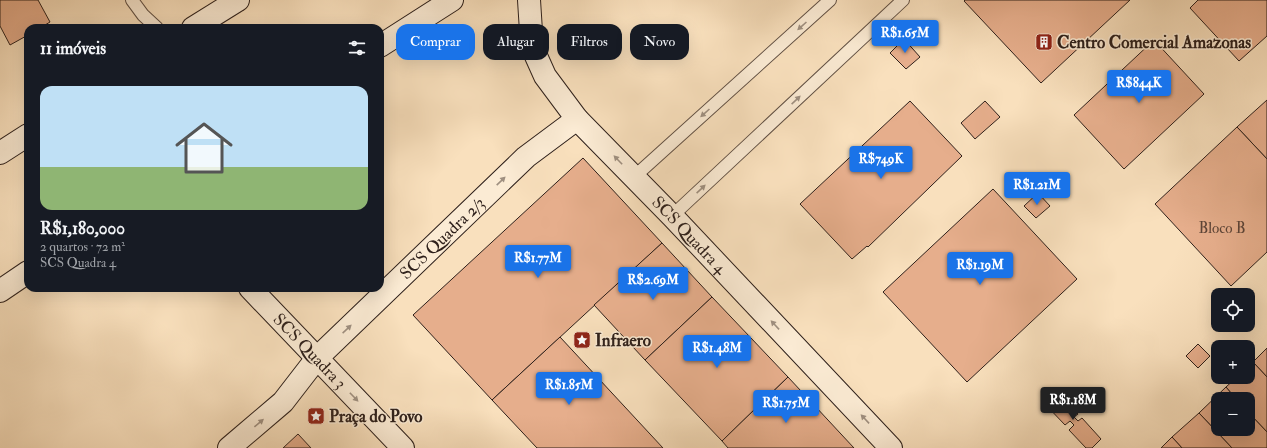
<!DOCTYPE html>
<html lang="pt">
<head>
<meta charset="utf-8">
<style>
	:root { --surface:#171b24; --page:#20242c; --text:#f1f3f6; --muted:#9ea1a6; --accent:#1a73e8 }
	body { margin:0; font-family:"IM FELL Double Pica",serif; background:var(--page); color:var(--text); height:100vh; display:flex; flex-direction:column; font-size:15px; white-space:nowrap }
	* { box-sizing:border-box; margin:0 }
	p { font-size:13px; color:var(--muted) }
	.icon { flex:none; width:22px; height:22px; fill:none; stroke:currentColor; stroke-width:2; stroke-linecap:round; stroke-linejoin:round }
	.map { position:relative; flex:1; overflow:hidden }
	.side { position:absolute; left:24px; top:24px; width:360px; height:268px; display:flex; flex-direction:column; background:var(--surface); border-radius:12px; box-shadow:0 4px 16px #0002 }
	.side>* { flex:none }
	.guide { position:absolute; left:396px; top:24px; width:380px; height:36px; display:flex; gap:8px }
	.fabs { position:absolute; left:1211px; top:288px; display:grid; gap:8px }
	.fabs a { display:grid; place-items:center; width:44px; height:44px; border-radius:8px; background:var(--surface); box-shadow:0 4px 16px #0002; font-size:20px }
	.price { position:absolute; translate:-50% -34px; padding:0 9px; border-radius:4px; background:var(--accent); color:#fff; font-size:13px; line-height:26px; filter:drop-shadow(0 1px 2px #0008) }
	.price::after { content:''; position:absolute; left:50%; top:24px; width:12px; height:9px; margin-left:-6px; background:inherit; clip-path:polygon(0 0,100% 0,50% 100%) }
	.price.on { background:#222; color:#fff }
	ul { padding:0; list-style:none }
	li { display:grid; align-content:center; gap:8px; height:212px; padding:0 16px }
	li span { display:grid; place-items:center; height:124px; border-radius:12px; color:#555 }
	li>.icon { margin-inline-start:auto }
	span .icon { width:72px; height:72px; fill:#fffc; stroke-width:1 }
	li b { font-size:17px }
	h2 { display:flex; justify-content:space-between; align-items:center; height:48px; padding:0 16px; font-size:17px }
	.tag { padding:0 14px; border-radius:12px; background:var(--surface); box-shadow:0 4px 16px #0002; font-size:14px; line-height:36px }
	.tag.on { background:var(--accent); color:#fff }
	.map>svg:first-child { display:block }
	.building { fill:#e6ae8c; stroke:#2e201b }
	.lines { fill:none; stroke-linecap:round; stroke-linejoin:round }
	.lane-casing { stroke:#615044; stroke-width:14 }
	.secondary-casing { stroke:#2e201b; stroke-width:24 }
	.lane { stroke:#fbebd4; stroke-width:12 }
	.secondary { stroke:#fbebd4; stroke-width:22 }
	.oneway { fill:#9f9081 }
	.labels { text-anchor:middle; stroke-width:3; stroke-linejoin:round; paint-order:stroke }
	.number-label { font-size:15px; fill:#5c4437 }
	.poi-label { font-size:17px; font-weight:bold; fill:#2e201b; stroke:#fbebd4; text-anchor:start }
	.street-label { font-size:17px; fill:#2e201b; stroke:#fbebd4 }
</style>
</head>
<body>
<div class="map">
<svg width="1267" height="448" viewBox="0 0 1267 448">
	<rect width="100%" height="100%" fill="#f9e0bd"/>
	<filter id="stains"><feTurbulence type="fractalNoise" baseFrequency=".005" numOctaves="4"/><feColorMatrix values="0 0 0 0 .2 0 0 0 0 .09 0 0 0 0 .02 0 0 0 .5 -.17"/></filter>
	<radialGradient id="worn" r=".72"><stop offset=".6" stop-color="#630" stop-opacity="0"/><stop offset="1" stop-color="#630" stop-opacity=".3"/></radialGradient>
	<g class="building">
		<polygon points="0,0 38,0 50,22 40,28 28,28 28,35 10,45 0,26"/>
		<polygon points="965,0 1130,0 1041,83 964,1"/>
		<polygon points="1198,0 1267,0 1267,36 1239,61 1190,8"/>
		<polygon points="904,39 920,57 906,69 890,53"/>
		<polygon points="1154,40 1204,94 1124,169 1074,115"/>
		<polygon points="1267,100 1267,159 1237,127"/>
		<polygon points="910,101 962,156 868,247 867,246 852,259 800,204"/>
		<polygon points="985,101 1000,117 975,139 961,123"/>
		<polygon points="1237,127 1267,159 1267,252 1231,286 1155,204"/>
		<polygon points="583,158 662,243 492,400 413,315"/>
		<polygon points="993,189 1077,279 967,382 883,292"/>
		<polygon points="1038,193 1050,206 1036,218 1024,206"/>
		<polygon points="662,243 712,297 645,360 594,305"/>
		<polygon points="712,297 788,377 722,441 645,360"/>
		<polygon points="560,337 663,448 537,448 492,400"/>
		<polygon points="1198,344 1210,356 1198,368 1186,356"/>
		<polygon points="1267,348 1267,377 1253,362"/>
		<polygon points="1253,362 1267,377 1267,432 1248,412 1248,399 1236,399 1226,387 1237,377 1248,377 1248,366"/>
		<polygon points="788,377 854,448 728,448 722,441"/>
		<polygon points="1226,387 1236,399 1218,399 1218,429 1248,429 1248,412 1267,432 1267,448 1232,448 1199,413"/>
		<polygon points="1058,392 1078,414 1074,417 1078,421 1082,418 1101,439 1092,448 1086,448 1069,430 1074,425 1070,421 1065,425 1045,404"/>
		<polygon points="1199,413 1232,448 1182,448 1172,437"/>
		<polygon points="298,434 311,448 283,448"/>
		<polygon points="1172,437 1182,448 1161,448"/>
	</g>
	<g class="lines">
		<defs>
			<g id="lane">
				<polyline points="132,0 143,15 157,28"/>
				<polyline points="634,177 830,0"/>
				<polyline points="672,216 903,0"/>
			</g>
			<g id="secondary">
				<path id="s1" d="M529,0L532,47L545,76L577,119L672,216L891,448"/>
				<polyline points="193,28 238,0"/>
				<polyline points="380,46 452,0"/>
				<polyline points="0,153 28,135"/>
				<path id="s2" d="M250,288L403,448"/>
				<polyline points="0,291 28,272"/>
				<path id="s3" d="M229,448L283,402L317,358L526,157L577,119"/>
			</g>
		</defs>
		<use href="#lane" class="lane-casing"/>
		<use href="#secondary" class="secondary-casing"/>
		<use href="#lane" class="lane"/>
		<use href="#secondary" class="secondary"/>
	</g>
	<defs><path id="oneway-solid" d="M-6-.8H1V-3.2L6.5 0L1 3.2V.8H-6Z"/></defs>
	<g class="oneway">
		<use href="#oneway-solid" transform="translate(802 26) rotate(138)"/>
		<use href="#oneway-solid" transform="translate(796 100) rotate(-43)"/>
		<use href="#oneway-solid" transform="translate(705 113) rotate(138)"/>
		<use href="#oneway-solid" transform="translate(618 160) rotate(-134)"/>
		<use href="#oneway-solid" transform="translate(501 181) rotate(-44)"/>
		<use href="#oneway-solid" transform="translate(701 189) rotate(-43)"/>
		<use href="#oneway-solid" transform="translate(775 325) rotate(-133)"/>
		<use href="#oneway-solid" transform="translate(347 329) rotate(-43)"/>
		<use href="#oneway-solid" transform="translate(354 397) rotate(46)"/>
		<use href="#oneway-solid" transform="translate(865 419) rotate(-133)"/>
		<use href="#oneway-solid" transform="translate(259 423) rotate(-40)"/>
	</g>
	<defs>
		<symbol id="building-square" viewBox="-11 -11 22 22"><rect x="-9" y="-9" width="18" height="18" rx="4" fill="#8f2418" stroke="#fbebd4"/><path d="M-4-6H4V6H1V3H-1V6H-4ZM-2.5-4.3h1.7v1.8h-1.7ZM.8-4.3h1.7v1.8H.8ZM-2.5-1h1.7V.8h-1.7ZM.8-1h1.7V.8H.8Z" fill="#fff"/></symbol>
		<symbol id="sight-square" viewBox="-11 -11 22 22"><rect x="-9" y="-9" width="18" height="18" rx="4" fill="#8f2418" stroke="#fbebd4"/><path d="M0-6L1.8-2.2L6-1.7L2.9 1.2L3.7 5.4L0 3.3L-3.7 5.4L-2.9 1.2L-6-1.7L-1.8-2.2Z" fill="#fff"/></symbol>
	</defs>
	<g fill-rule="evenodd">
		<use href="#building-square" x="1034" y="32" width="20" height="20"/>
		<use href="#sight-square" x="572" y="330" width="20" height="20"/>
		<use href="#sight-square" x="306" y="406" width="20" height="20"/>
	</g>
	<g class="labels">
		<g class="number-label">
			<text x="1222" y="233">Bloco B</text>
		</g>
		<g class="poi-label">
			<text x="1057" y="48">Centro Comercial Amazonas</text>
			<text x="595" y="346">Infraero</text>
			<text x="329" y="422">Praça do Povo</text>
		</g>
		<g class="street-label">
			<text dy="6" stroke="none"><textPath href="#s1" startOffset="294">SCS Quadra 4</textPath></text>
			<text dy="6" stroke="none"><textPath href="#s3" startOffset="300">SCS Quadra 2/3</textPath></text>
			<text dy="6" stroke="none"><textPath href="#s2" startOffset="87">SCS Quadra 3</textPath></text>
		</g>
	</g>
	<rect width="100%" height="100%" filter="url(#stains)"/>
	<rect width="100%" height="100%" fill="url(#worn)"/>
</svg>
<div class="fabs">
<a><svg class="icon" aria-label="locate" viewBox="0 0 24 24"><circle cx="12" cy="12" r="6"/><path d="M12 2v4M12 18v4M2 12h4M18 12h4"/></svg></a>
<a>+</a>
<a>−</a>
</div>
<b class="price" style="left:905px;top:54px">R$1.65M</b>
<b class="price" style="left:1139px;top:104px">R$844K</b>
<b class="price" style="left:881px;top:180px">R$749K</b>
<b class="price" style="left:1037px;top:206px">R$1.21M</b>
<b class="price" style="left:538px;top:279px">R$1.77M</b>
<b class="price" style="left:980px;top:286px">R$1.19M</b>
<b class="price" style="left:653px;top:301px">R$2.69M</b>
<b class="price" style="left:717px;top:369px">R$1.48M</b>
<b class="price" style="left:569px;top:406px">R$1.85M</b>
<b class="price on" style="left:1073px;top:421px">R$1.18M</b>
<b class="price" style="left:786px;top:424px">R$1.75M</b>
<div class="guide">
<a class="tag on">Comprar</a>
<a class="tag">Alugar</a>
<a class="tag">Filtros</a>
<a class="tag">Novo</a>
</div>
<section class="side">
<h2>11 imóveis<svg class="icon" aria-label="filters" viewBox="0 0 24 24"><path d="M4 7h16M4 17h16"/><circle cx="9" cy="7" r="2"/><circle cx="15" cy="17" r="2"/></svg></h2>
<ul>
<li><span style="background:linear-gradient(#bfe0f5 65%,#8fb573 0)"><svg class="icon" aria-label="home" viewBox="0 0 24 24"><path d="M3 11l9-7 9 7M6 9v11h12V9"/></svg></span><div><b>R$1,180,000</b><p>2 quartos · 72 m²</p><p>SCS Quadra 4</p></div></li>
</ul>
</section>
</div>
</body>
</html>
